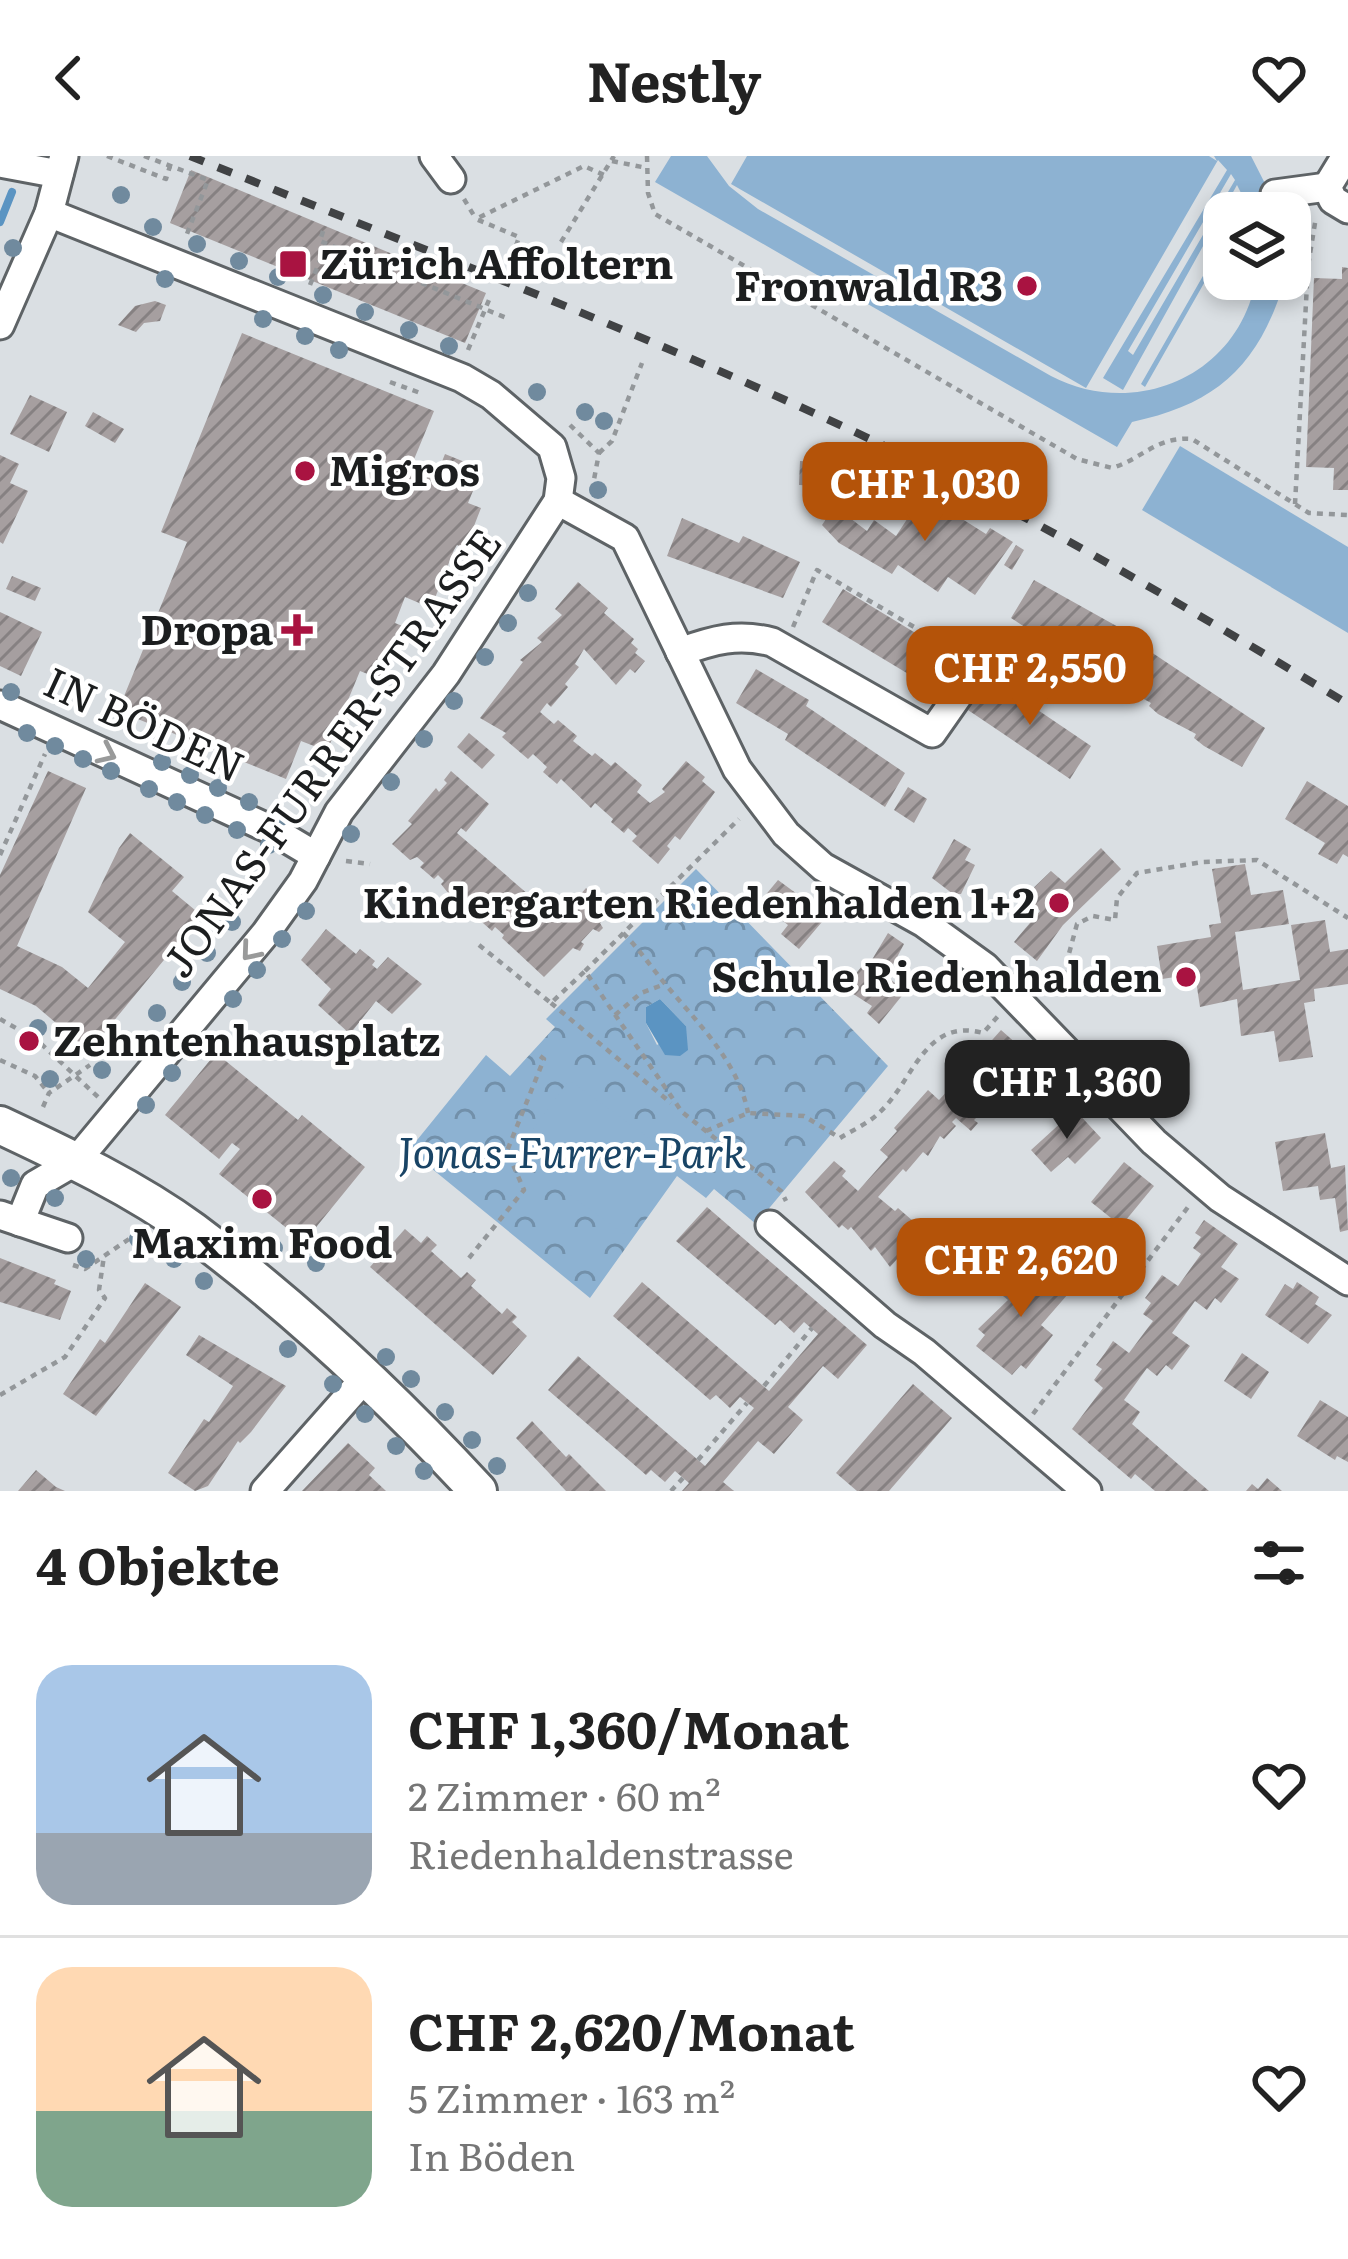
<!DOCTYPE html>
<html lang="de">
<head>
<meta charset="utf-8">
<style>
	:root { --surface:#fff; --page:#f2f2f2; --text:#222; --muted:#767676; --line:#e0e0e0; --accent:#b45309 }
	body { margin:0; font-family:Literata,serif; background:var(--page); color:var(--text); height:100vh; display:flex; flex-direction:column; font-size:45px; white-space:nowrap }
	* { box-sizing:border-box; margin:0 }
	p { font-size:39px; color:var(--muted) }
	.icon { flex:none; width:66px; height:66px; fill:none; stroke:currentColor; stroke-width:2; stroke-linecap:round; stroke-linejoin:round }
	.map { position:relative; height:1335px; overflow:hidden }
	.side { display:flex; flex-direction:column; background:var(--surface); flex:1 }
	.side>* { flex:none }
	.buttons { position:absolute; left:1203px; top:36px; display:grid; gap:24px }
	.buttons a { display:grid; place-items:center; width:108px; height:108px; border-radius:24px; background:var(--surface); box-shadow:0 6px 18px #0003; font-size:60px }
	.price { position:absolute; translate:-50% -102px; padding:0 27px; border-radius:24px; background:var(--accent); color:#fff; font-size:39px; line-height:78px; filter:drop-shadow(0 3px 6px #0008) }
	.price::after { content:''; position:absolute; left:50%; top:72px; width:36px; height:27px; margin-left:-18px; background:inherit; clip-path:polygon(0 0,100% 0,50% 100%) }
	.price.on { background:#222; color:#fff }
	ul { padding:0; list-style:none }
	li { display:flex; align-items:center; gap:36px; height:300px; padding:0 36px }
	li+li { border-top:3px solid var(--line) }
	li span { display:grid; place-items:center; flex:none; width:336px; height:240px; border-radius:36px; color:#555 }
	li>.icon { margin-inline-start:auto }
	span .icon { width:144px; height:144px; fill:#fffc; stroke-width:1 }
	li b { font-size:51px }
	h2 { display:flex; justify-content:space-between; align-items:center; height:144px; padding:0 36px; font-size:51px }
	header { display:flex; justify-content:space-between; align-items:center; height:156px; padding:0 36px; background:var(--surface); font-size:54px; font-weight:700 }
	.map>svg:first-child { display:block }
	.forest { fill:url(#forest-crowns); fill-rule:evenodd }
	.pitch { fill:#8db2d2; fill-rule:evenodd }
	.water { fill:#5b94c2 }
	.lines { fill:none; stroke-linecap:round; stroke-linejoin:round }
	.stream { stroke:#5b94c2; stroke-width:8 }
	.building { fill:url(#building-hatch) }
	.minor-casing { stroke:#5e6366; stroke-width:33 }
	.major-casing { stroke:#5e6366; stroke-width:42 }
	.path { stroke:#93979a; stroke-width:4.5; stroke-dasharray:6 6; stroke-linecap:butt }
	.minor { stroke:#fff; stroke-width:27 }
	.major { stroke:#fff; stroke-width:36 }
	.rail { stroke:#404244; stroke-width:8; stroke-dasharray:15 15; stroke-linecap:butt }
	.tree { fill:#708a9e }
	.oneway { stroke:#999a9a }
	.poi-dot { fill:#a91341; stroke:#fff; stroke-width:4.5 }
	.labels { text-anchor:middle; stroke-width:9; stroke-linejoin:round; paint-order:stroke }
	.poi-label { font-size:42px; font-weight:bold; fill:#1c1e1f; stroke:#fff; text-anchor:end }
	.street-label { font-size:42px; fill:#1c1e1f; stroke:#fff }
	.park-label { font-size:42px; font-style:italic; fill:#194465; stroke:#fff }
</style>
</head>
<body>
<header><svg class="icon" aria-label="back" viewBox="0 0 24 24"><path d="M15 5l-7 7 7 7"/></svg>Nestly<svg class="icon" aria-label="heart" viewBox="0 0 24 24"><path d="M12 20l-8-8c-3-5 5-10 8-4 3-6 11-1 8 4z"/></svg></header>
<div class="map">
<svg width="1348" height="1335" viewBox="0 0 1348 1335">
	<defs>
		<pattern id="forest-crowns" width="20" height="18" patternUnits="userSpaceOnUse" patternTransform="scale(3)"><rect width="20" height="18" fill="#8db2d2"/><path d="M2 6a3 3 0 1 1 6 0M12 15a3 3 0 1 1 6 0" fill="none" stroke="#7290aa"/></pattern>
		<pattern id="building-hatch" width="6" height="6" patternUnits="userSpaceOnUse" patternTransform="scale(3)"><rect width="6" height="6" fill="#a69fa0"/><path d="M-1 1l2-2M0 6l6-6M5 7l2-2" fill="none" stroke="#868182"/></pattern>
	</defs>
	<rect width="100%" height="100%" fill="#dadfe3"/>
	<path class="forest" d="M696,713L888,910L756,1068L714,1033L706,1042L677,1020L590,1142L409,994L486,899L510,920L555,871L546,863ZM660,843L686,870L657,889L646,867V851Z"/>
	<g class="pitch">
		<path d="M671,0H707L729,30L758,53L1051,220C1135,264 1239,220 1256,123H1285L1284,127C1258,210 1217,248 1132,266L1117,291L655,26Z"/>
		<path d="M747,0H1209L1217,5L1214,0H1251L1280,57H1251L1237,29L1123,234L1103,222L1227,14L1218,4L1086,232L731,28ZM1231,18L1235,24L1133,199L1128,195Z"/>
		<polygon points="1224,66 1224,92 1145,231 1141,228 1223,85 1216,80"/>
		<polygon points="1180,290 1348,391 1348,477 1142,354"/>
		<polygon points="569,924 681,1005 627,1080 514,999"/>
	</g>
	<polygon class="water" points="660,843 686,870 688,894 680,900 665,899 646,867 646,851"/>
	<g class="lines">
		<polyline class="stream" points="0,66 12,36"/>
	</g>
	<g class="building">
		<polygon points="191,14 486,137 465,187 170,67"/>
		<polygon points="1342,111 1348,112 1348,334 1333,334 1334,312 1306,311 1314,122 1342,123"/>
		<polygon points="155,145 166,149 160,165 144,167 136,176 118,169 135,150"/>
		<polygon points="242,177 434,255 410,313 435,323 445,298 482,313 468,347 481,352 465,393 457,389 454,394 431,452 405,441 395,467 405,471 383,524 360,515 327,595 301,585 286,623 118,555 187,386 161,376"/>
		<polygon points="30,239 67,256 49,296 10,278"/>
		<polygon points="93,256 124,273 115,287 85,270"/>
		<polygon points="0,299 19,308 10,327 28,335 3,388 0,386"/>
		<polygon points="800,305 844,307 843,331 799,329"/>
		<polygon points="897,322 986,378 990,372 1013,386 975,439 948,421 938,436 898,409 892,418 839,387 822,369 832,355 842,356 867,375 874,364 896,380 919,345 891,331"/>
		<polygon points="682,362 739,387 743,380 800,406 783,442 667,400"/>
		<polygon points="1016,389 1024,394 1012,414 1004,409"/>
		<polygon points="12,420 41,432 35,445 6,433"/>
		<polygon points="1034,424 1129,477 1127,480 1265,572 1242,611 1204,590 1194,582 1196,578 1158,558 1149,550 1151,547 1113,526 1104,518 1106,515 1060,487 1057,491 1046,485 1011,462"/>
		<polygon points="578,426 608,452 604,457 634,483 631,487 638,493 635,497 645,505 635,517 630,513 616,529 584,493 575,508 579,511 565,528 568,531 551,551 547,547 540,556 554,568 558,564 577,580 573,585 592,600 595,597 611,610 615,606 642,629 637,636 650,647 665,636 662,633 686,605 705,621 702,625 715,636 680,684 675,680 667,690 670,693 658,708 632,685 637,680 628,672 624,677 611,666 613,663 595,647 591,652 561,623 557,628 543,616 547,611 533,598 528,603 502,581 506,577 480,562 523,506 520,504 542,486 537,482 562,459 555,453"/>
		<polygon points="843,433 950,498 930,531 822,466"/>
		<polygon points="0,456 42,476 21,520 0,510"/>
		<polygon points="756,513 809,544 806,550 905,617 885,651 785,584 788,578 736,547"/>
		<polygon points="989,521 1091,590 1070,623 968,554"/>
		<polygon points="469,577 495,599 482,613 457,591"/>
		<polygon points="48,615 86,632 17,790 62,811 88,832 125,786 88,756 119,692 130,677 184,721 172,735 201,759 89,895 36,850 0,833 0,719"/>
		<polygon points="451,615 489,648 466,676 461,672 457,677 543,751 559,763 586,732 613,754 600,767 603,772 599,776 593,773 581,786 584,788 580,795 573,792 544,821 502,782 504,779 495,771 492,775 466,752 469,749 460,741 457,745 448,737 441,728 444,725 438,719 434,723 420,711 424,707 417,701 410,704 392,688 412,668 408,665 436,632 439,636 447,627 444,624"/>
		<polygon points="1307,625 1348,650 1348,701 1343,698 1337,708 1318,698 1325,687 1285,663"/>
		<polygon points="908,631 927,643 914,667 894,654"/>
		<polygon points="954,683 971,693 965,704 975,709 961,738 953,738 932,722"/>
		<polygon points="1101,692 1121,713 1063,769 1037,805 1014,786 1040,755 1026,739 1051,715 1065,727"/>
		<polygon points="1245,708 1251,739 1283,734 1289,768 1235,776 1243,834 1300,824 1291,769 1325,764 1330,796 1348,793 1348,828 1314,833 1315,845 1304,847 1313,901 1279,906 1274,875 1241,880 1237,843 1200,851 1195,818 1162,823 1157,790 1211,781 1209,769 1221,767 1212,713"/>
		<polygon points="778,724 827,760 799,793 781,778 788,769 769,754 773,750 763,742"/>
		<polygon points="326,773 356,798 360,793 375,805 372,809 377,813 388,801 422,828 392,858 376,845 350,878 318,849 331,833 301,804"/>
		<polygon points="888,777 904,788 887,820 905,836 879,868 867,857 872,850 844,832 867,804 870,807"/>
		<polygon points="1001,874 1035,904 1031,909 1035,912 1022,927 1018,923 1009,932 1014,936 1006,944 998,937 995,941 999,945 986,959 982,956 974,964 978,967 971,975 956,962 952,966 956,970 944,983 940,980 928,1000 923,996 906,1016 903,1013 878,1041 895,1055 898,1052 921,1072 925,1067 948,1088 953,1083 968,1096 939,1128 915,1107 911,1111 899,1101 890,1111 875,1091 871,1095 851,1071 848,1074 842,1069 839,1072 805,1036 834,1005 846,1015 842,1020 858,1035 888,1001 880,994 897,975 894,972 928,934 939,944 963,918 948,904 961,889 980,906 989,897 985,892"/>
		<polygon points="216,897 298,964 302,959 365,1011 304,1086 219,1018 240,993 232,987 219,1003 165,959"/>
		<polygon points="1075,954 1101,982 1075,1008 1068,1001 1051,1016 1031,994"/>
		<polygon points="1325,977 1331,1012 1345,1009 1348,1074 1340,1076 1335,1042 1320,1044 1318,1030 1283,1035 1275,986"/>
		<polygon points="1124,1006 1154,1030 1121,1070 1091,1046"/>
		<polygon points="707,1051 867,1189 838,1223 823,1210 788,1251 803,1264 774,1298 758,1285 723,1326 734,1335 682,1335 689,1327 675,1315 665,1326 651,1314 646,1319 548,1234 578,1200 705,1310 754,1252 740,1241 730,1252 716,1239 710,1244 613,1160 642,1126 769,1235 818,1178 804,1166 794,1177 780,1164 775,1169 676,1085"/>
		<polygon points="1204,1064 1238,1088 1221,1111 1239,1123 1221,1147 1215,1142 1207,1154 1195,1145 1172,1177 1190,1190 1172,1214 1166,1209 1157,1220 1147,1212 1124,1244 1140,1256 1132,1268 1209,1335 1155,1335 1135,1318 1131,1323 1072,1273 1103,1232 1094,1224 1102,1213 1096,1209 1105,1197 1113,1185 1129,1197 1153,1165 1143,1158 1151,1147 1145,1142 1162,1119 1178,1130 1201,1098 1193,1092 1201,1081 1195,1077"/>
		<polygon points="405,1073 421,1087 427,1080 437,1089 431,1095 461,1122 467,1116 476,1124 471,1130 502,1158 507,1152 517,1161 512,1166 527,1180 493,1219 370,1111 383,1096 381,1094 384,1090 387,1093"/>
		<polygon points="0,1102 56,1124 54,1128 71,1135 60,1164 0,1146"/>
		<polygon points="1032,1109 1068,1138 1041,1169 1053,1179 1026,1213 1021,1209 1012,1219 976,1190 985,1179 978,1173 1008,1144 997,1135 1018,1114 1024,1119"/>
		<polygon points="1297,1126 1319,1141 1315,1148 1332,1159 1308,1188 1265,1159 1285,1128 1293,1133"/>
		<polygon points="145,1127 181,1151 96,1260 63,1238 100,1183 105,1187"/>
		<polygon points="199,1179 286,1230 251,1276 240,1287 238,1285 208,1330 195,1335 168,1317 204,1263 209,1266 233,1230 186,1199"/>
		<polygon points="1242,1197 1269,1216 1251,1243 1224,1225"/>
		<polygon points="913,1228 952,1262 889,1335 857,1335 836,1317"/>
		<polygon points="1320,1244 1348,1261 1348,1306 1337,1300 1335,1304 1297,1280"/>
		<polygon points="532,1265 566,1301 569,1298 606,1335 566,1335 516,1282"/>
		<polygon points="348,1287 375,1312 369,1319 386,1335 302,1335"/>
		<polygon points="36,1314 56,1331 65,1335 18,1335"/>
		<polygon points="1267,1322 1282,1335 1246,1335 1252,1328 1258,1333"/>
	</g>
	<g class="lines">
		<defs>
			<g id="minor">
				<polyline points="434,0 451,23"/>
				<polyline points="1346,0 1327,31 1333,44 1348,53"/>
				<polyline points="0,7 59,18"/>
				<polyline points="1275,38 1327,31"/>
				<polyline points="0,169 49,57 64,0"/>
				<polyline points="558,345 625,382 737,613 786,678 823,711 924,767 985,811 1154,986 1220,1042 1348,1125"/>
				<path d="M680,496C713,484 738,477 772,486L932,577L988,497L1019,489"/>
				<polyline points="0,549 274,675 316,700"/>
				<polyline points="0,1059 68,1082"/>
				<polyline points="20,1066 35,1029 76,1005 265,778 303,725 339,656 446,518 558,345 561,322 552,291 491,239 462,222 49,57"/>
				<polyline points="770,1069 885,1169 924,1196 1087,1335"/>
				<polyline points="265,1335 365,1222"/>
			</g>
			<path id="major" d="M0,969C66,1000 134,1032 193,1075C296,1152 391,1241 478,1335"/>
		</defs>
		<use href="#minor" class="minor-casing"/>
		<use href="#major" class="major-casing"/>
		<g class="path">
			<polyline points="107,0 166,23 170,10"/>
			<polyline points="144,0 208,24 185,83"/>
			<path d="M647,0L648,37L655,58L1077,303L1112,312C1142,303 1157,280 1192,283L1309,357L1348,359"/>
			<polyline points="612,5 647,12"/>
			<polyline points="464,43 476,63"/>
			<polyline points="323,75 320,85 509,163"/>
			<polyline points="561,86 614,0"/>
			<polyline points="516,90 519,81 476,63 584,10 604,19"/>
			<polyline points="310,129 326,90"/>
			<polyline points="468,194 489,144"/>
			<polyline points="390,226 423,238"/>
			<polyline points="570,269 599,297 592,334"/>
			<polyline points="599,297 612,285 642,207"/>
			<polyline points="1295,348 1308,110 1316,61"/>
			<polyline points="793,471 817,414 955,495"/>
			<polyline points="0,699 45,598"/>
			<polyline points="346,705 370,708"/>
			<path d="M623,777C640,794 651,811 666,829C697,866 739,907 748,957"/>
			<polyline points="479,789 551,847 585,815 682,956 781,1035 786,1045"/>
			<polyline points="585,815 739,663"/>
			<polyline points="1039,829 1064,816 1077,768 1093,760 1115,764 1117,742 1137,717 1202,706 1257,704 1348,762"/>
			<polyline points="551,847 671,947"/>
			<polyline points="615,859 641,837 665,828"/>
			<polyline points="0,863 37,884 98,941"/>
			<polyline points="0,904 35,920 49,937"/>
			<polyline points="43,951 49,937 90,909"/>
			<path d="M706,975L748,957L804,960L840,982C853,974 869,967 880,956C914,924 925,861 983,877L999,859"/>
			<polyline points="469,1102 524,1034 507,995 544,903 536,897"/>
			<polyline points="73,1109 85,1113 129,1083"/>
			<polyline points="764,1230 812,1172"/>
			<polyline points="0,1239 65,1201 105,1142 99,1134 104,1100"/>
			<polyline points="1033,1258 1188,1051"/>
			<polyline points="698,1304 747,1247"/>
			<polyline points="671,1335 683,1322"/>
		</g>
		<use href="#minor" class="minor"/>
		<use href="#major" class="major"/>
		<path class="rail" d="M190,0C426,95 666,185 895,295C1051,371 1200,459 1348,548"/>
	</g>
	<g class="tree">
		<circle cx="121" cy="39" r="9"/>
		<circle cx="153" cy="71" r="9"/>
		<circle cx="197" cy="88" r="9"/>
		<circle cx="13" cy="92" r="9"/>
		<circle cx="239" cy="105" r="9"/>
		<circle cx="278" cy="121" r="9"/>
		<circle cx="165" cy="123" r="9"/>
		<circle cx="323" cy="139" r="9"/>
		<circle cx="365" cy="156" r="9"/>
		<circle cx="263" cy="163" r="9"/>
		<circle cx="409" cy="174" r="9"/>
		<circle cx="305" cy="180" r="9"/>
		<circle cx="449" cy="190" r="9"/>
		<circle cx="339" cy="194" r="9"/>
		<circle cx="537" cy="236" r="9"/>
		<circle cx="585" cy="256" r="9"/>
		<circle cx="604" cy="265" r="9"/>
		<circle cx="598" cy="334" r="9"/>
		<circle cx="528" cy="437" r="9"/>
		<circle cx="508" cy="467" r="9"/>
		<circle cx="485" cy="501" r="9"/>
		<circle cx="11" cy="536" r="9"/>
		<circle cx="454" cy="545" r="9"/>
		<circle cx="27" cy="577" r="9"/>
		<circle cx="424" cy="583" r="9"/>
		<circle cx="55" cy="590" r="9"/>
		<circle cx="83" cy="603" r="9"/>
		<circle cx="162" cy="606" r="9"/>
		<circle cx="111" cy="615" r="9"/>
		<circle cx="190" cy="619" r="9"/>
		<circle cx="391" cy="626" r="9"/>
		<circle cx="218" cy="632" r="9"/>
		<circle cx="149" cy="633" r="9"/>
		<circle cx="177" cy="646" r="9"/>
		<circle cx="249" cy="646" r="9"/>
		<circle cx="205" cy="659" r="9"/>
		<circle cx="281" cy="661" r="9"/>
		<circle cx="237" cy="674" r="9"/>
		<circle cx="351" cy="678" r="9"/>
		<circle cx="269" cy="689" r="9"/>
		<circle cx="306" cy="755" r="9"/>
		<circle cx="232" cy="766" r="9"/>
		<circle cx="282" cy="783" r="9"/>
		<circle cx="207" cy="797" r="9"/>
		<circle cx="257" cy="814" r="9"/>
		<circle cx="182" cy="826" r="9"/>
		<circle cx="233" cy="843" r="9"/>
		<circle cx="157" cy="857" r="9"/>
		<circle cx="38" cy="872" r="9"/>
		<circle cx="132" cy="887" r="9"/>
		<circle cx="196" cy="888" r="9"/>
		<circle cx="102" cy="914" r="9"/>
		<circle cx="172" cy="917" r="9"/>
		<circle cx="50" cy="923" r="9"/>
		<circle cx="146" cy="949" r="9"/>
		<circle cx="11" cy="1022" r="9"/>
		<circle cx="55" cy="1042" r="9"/>
		<circle cx="138" cy="1083" r="9"/>
		<circle cx="274" cy="1092" r="9"/>
		<circle cx="86" cy="1103" r="9"/>
		<circle cx="174" cy="1103" r="9"/>
		<circle cx="316" cy="1107" r="9"/>
		<circle cx="204" cy="1125" r="9"/>
		<circle cx="288" cy="1193" r="9"/>
		<circle cx="386" cy="1201" r="9"/>
		<circle cx="411" cy="1223" r="9"/>
		<circle cx="333" cy="1228" r="9"/>
		<circle cx="445" cy="1256" r="9"/>
		<circle cx="365" cy="1258" r="9"/>
		<circle cx="472" cy="1284" r="9"/>
		<circle cx="396" cy="1290" r="9"/>
		<circle cx="497" cy="1310" r="9"/>
		<circle cx="424" cy="1315" r="9"/>
	</g>
	<defs><path id="oneway-chevron" d="M-2-3.5L2.5 0L-2 3.5" fill="none" stroke-width="1.6" stroke-linecap="round" stroke-linejoin="round" transform="scale(3)"/></defs>
	<g class="oneway">
		<use href="#oneway-chevron" transform="translate(107 598) rotate(25)"/>
		<use href="#oneway-chevron" transform="translate(250 796) rotate(130)"/>
	</g>
	<g class="poi-dot">
		<rect x="278" y="93" width="30" height="30" rx="6"/>
		<circle cx="1027" cy="130" r="12"/>
		<circle cx="305" cy="315" r="12"/>
		<path d="M291 456h12v12h12v12h-12v12h-12v-12h-12v-12h12z"/>
		<circle cx="1059" cy="747" r="12"/>
		<circle cx="1186" cy="821" r="12"/>
		<circle cx="29" cy="885" r="12"/>
		<circle cx="262" cy="1043" r="12"/>
	</g>
	<g class="labels">
		<g class="poi-label">
			<text x="320" y="123" text-anchor="start">Zürich Affoltern</text>
			<text x="1003" y="145">Fronwald R3</text>
			<text x="329" y="330" text-anchor="start">Migros</text>
			<text x="273" y="489">Dropa</text>
			<text x="1035" y="762">Kindergarten Riedenhalden 1+2</text>
			<text x="1162" y="836">Schule Riedenhalden</text>
			<text x="53" y="900" text-anchor="start">Zehntenhausplatz</text>
			<text x="262" y="1102" text-anchor="middle">Maxim Food</text>
		</g>
		<g class="street-label">
			<text transform="translate(144 569) rotate(25)" y="15">IN BÖDEN</text>
			<text transform="translate(332 597) rotate(-54)" y="15">JONAS-FURRER-STRASSE</text>
		</g>
		<g class="park-label">
			<text x="572" y="1012">Jonas-Furrer-Park</text>
		</g>
	</g>
</svg>
<div class="buttons">
<a><svg class="icon" aria-label="layers" viewBox="0 0 24 24"><path d="M12 4l9 5-9 5-9-5zM3 14l9 5 9-5"/></svg></a>
</div>
<b class="price" style="left:925px;top:388px">CHF 1,030</b>
<b class="price" style="left:1030px;top:572px">CHF 2,550</b>
<b class="price on" style="left:1067px;top:986px">CHF 1,360</b>
<b class="price" style="left:1021px;top:1164px">CHF 2,620</b>
</div>
<section class="side">
<h2>4 Objekte<svg class="icon" aria-label="filters" viewBox="0 0 24 24"><path d="M4 7h16M4 17h16"/><circle cx="9" cy="7" r="2"/><circle cx="15" cy="17" r="2"/></svg></h2>
<ul>
<li><span style="background:linear-gradient(#a9c7e8 70%,#9aa5b1 0)"><svg class="icon" aria-label="home" viewBox="0 0 24 24"><path d="M3 11l9-7 9 7M6 9v11h12V9"/></svg></span><div><b>CHF 1,360/Monat</b><p>2 Zimmer · 60 m²</p><p>Riedenhaldenstrasse</p></div><svg class="icon" aria-label="heart" viewBox="0 0 24 24"><path d="M12 20l-8-8c-3-5 5-10 8-4 3-6 11-1 8 4z"/></svg></li>
<li><span style="background:linear-gradient(#ffd9b3 60%,#7fa58c 0)"><svg class="icon" aria-label="home" viewBox="0 0 24 24"><path d="M3 11l9-7 9 7M6 9v11h12V9"/></svg></span><div><b>CHF 2,620/Monat</b><p>5 Zimmer · 163 m²</p><p>In Böden</p></div><svg class="icon" aria-label="heart" viewBox="0 0 24 24"><path d="M12 20l-8-8c-3-5 5-10 8-4 3-6 11-1 8 4z"/></svg></li>
</ul>
</section>
</body>
</html>
